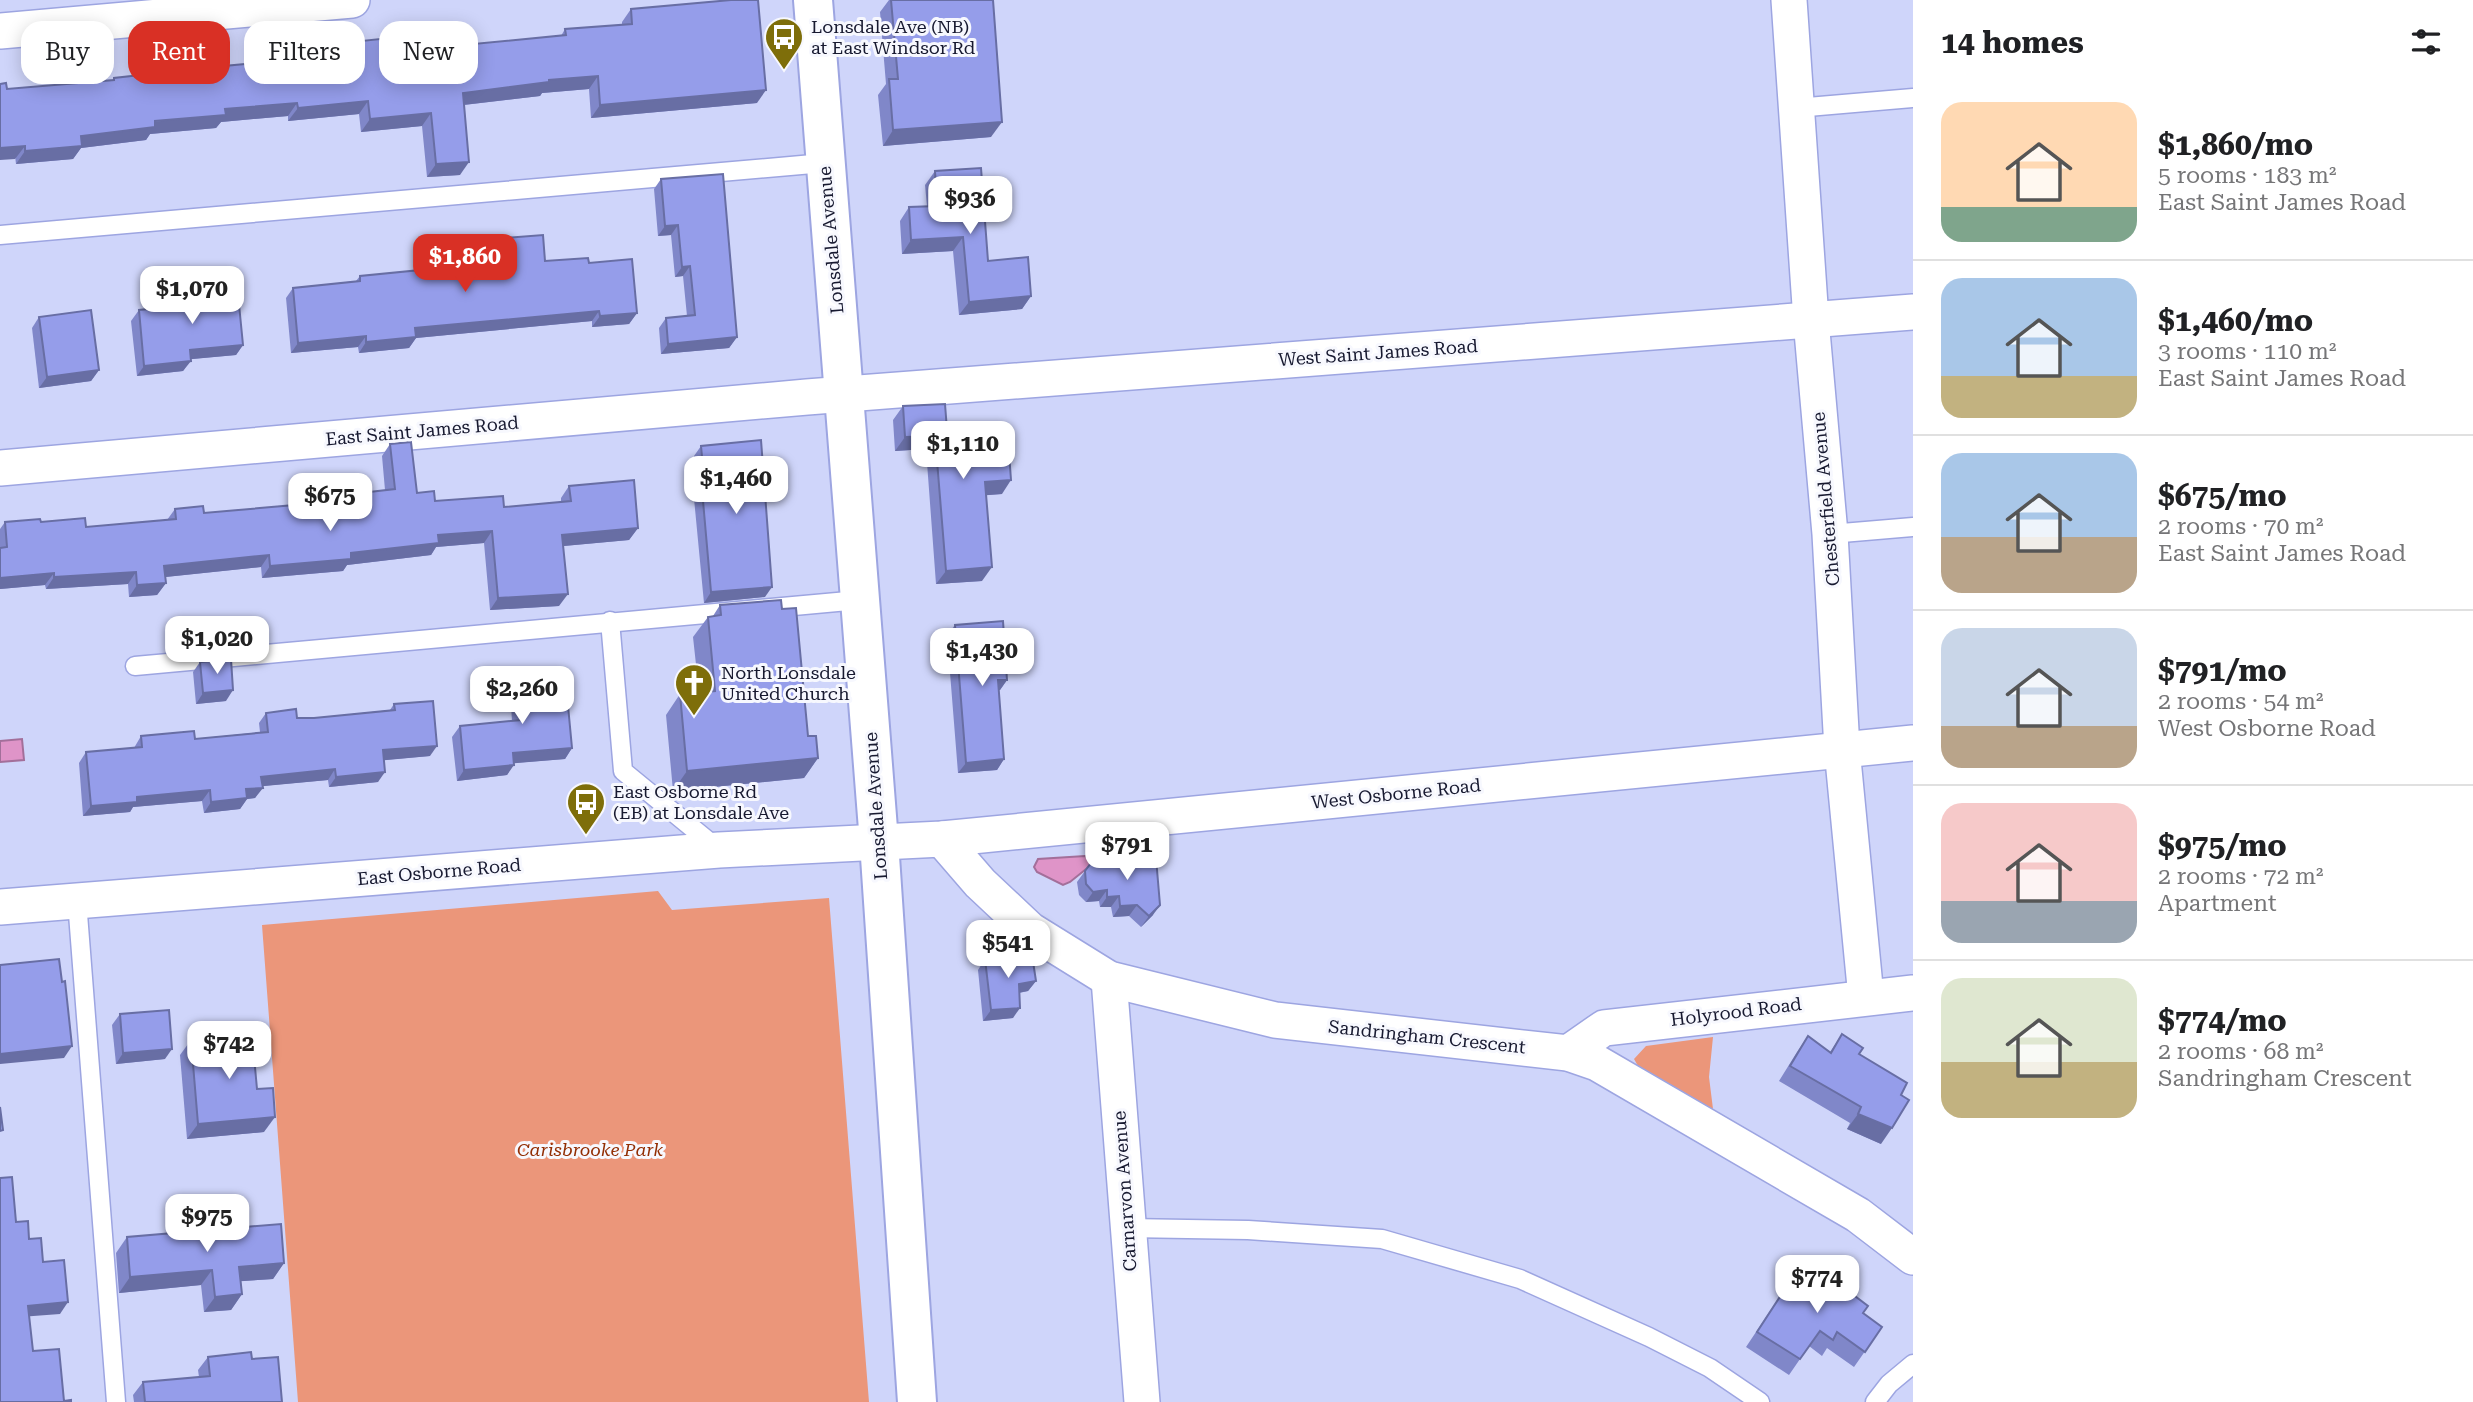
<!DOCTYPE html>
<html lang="en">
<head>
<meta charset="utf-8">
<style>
	:root { --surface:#fff; --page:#f6f6f6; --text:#202124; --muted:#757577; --line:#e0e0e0; --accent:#d93025 }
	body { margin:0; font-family:"Roboto Serif",serif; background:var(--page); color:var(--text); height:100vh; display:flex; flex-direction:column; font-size:26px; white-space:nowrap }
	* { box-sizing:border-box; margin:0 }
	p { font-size:23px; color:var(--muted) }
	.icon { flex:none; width:38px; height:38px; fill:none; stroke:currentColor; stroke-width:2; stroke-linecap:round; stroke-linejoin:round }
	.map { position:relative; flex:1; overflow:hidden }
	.drawer { display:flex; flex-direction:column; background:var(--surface); width:560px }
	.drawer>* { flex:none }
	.guide { position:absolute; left:21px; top:21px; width:665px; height:63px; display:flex; gap:14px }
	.price { position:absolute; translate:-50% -60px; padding:0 16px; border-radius:14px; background:#fff; color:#222; font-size:23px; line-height:46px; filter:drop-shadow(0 2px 4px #0008) }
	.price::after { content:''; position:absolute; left:50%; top:42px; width:21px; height:16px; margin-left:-10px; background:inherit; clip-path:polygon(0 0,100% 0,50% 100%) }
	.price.selected { background:var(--accent); color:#fff }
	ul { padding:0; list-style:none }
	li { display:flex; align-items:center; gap:21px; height:175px; padding:0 28px }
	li+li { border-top:2px solid var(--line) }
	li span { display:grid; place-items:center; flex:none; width:196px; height:140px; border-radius:21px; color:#555 }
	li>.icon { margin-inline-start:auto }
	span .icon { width:84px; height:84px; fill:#fffc; stroke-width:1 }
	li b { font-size:30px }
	h2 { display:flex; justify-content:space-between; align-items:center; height:84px; padding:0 28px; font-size:30px }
	.chip { padding:0 24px; border-radius:21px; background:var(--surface); box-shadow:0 4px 18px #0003; font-size:24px; line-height:63px }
	.chip.selected { background:var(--accent); color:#fff }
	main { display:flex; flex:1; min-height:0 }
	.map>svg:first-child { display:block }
	.green { fill:#eb967a }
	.water { fill:#df94c8; stroke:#a36f9a; stroke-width:2 }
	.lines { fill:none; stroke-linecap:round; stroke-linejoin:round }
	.service-casing { stroke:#9da5e1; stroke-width:21 }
	.minor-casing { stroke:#9da5e1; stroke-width:38 }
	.tertiary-casing { stroke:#9da5e1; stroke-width:42 }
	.service { stroke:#fff; stroke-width:18 }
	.minor { stroke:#fff; stroke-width:35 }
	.tertiary { stroke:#fff; stroke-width:38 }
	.wall { fill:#8087c9 }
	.shaded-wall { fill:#686ea4 }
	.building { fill:#959dea; stroke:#686ea4; stroke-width:2 }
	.labels { text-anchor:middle; stroke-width:6; stroke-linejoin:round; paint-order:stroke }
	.poi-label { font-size:18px; fill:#171930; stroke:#f7f8fe; text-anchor:start }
	.street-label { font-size:18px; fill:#171930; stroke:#f7f8fe }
	.park-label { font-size:18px; font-style:italic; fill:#922e04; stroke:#f7f8fe }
</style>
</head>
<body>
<main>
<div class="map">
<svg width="1913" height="1402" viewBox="0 0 1913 1402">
	<rect width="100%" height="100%" fill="#cfd5fa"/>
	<g class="green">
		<polygon points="658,891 672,910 829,898 869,1402 298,1402 262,925"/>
		<polygon points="1713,1037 1709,1077 1713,1109 1642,1073 1634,1059 1646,1046"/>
	</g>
	<g class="water">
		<polygon points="22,739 24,760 0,762 0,741"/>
		<polygon points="1085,856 1090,860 1091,865 1070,882 1063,885 1037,872 1034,867 1038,859"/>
	</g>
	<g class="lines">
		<defs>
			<g id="service">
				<polyline points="1796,108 1913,98"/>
				<polyline points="0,235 824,163"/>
				<polyline points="1830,534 1913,527"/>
				<polyline points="610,621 623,771 718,849"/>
				<polyline points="135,666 859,600"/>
				<polyline points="77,901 116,1402"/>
				<polyline points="1127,1228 1248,1230 1382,1239 1520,1279 1649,1337 1710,1368 1760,1402"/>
				<polyline points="1875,1402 1889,1384 1913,1364"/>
			</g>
			<g id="minor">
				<polyline points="1789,0 1811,320 1830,534 1842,749 1866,997"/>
				<polyline points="0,31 352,0"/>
				<polyline points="0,468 807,397 1913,312"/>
				<polyline points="942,839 980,883 1030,930 1109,979 1275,1020 1568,1053 1597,1063 1858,1215 1913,1257"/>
				<polyline points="0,907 719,850 942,839 1913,743"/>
				<polyline points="1109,979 1142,1402"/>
				<polyline points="1568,1053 1604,1028 1913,993"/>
			</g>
			<polyline id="tertiary" points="813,0 879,842 917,1402"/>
		</defs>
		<use href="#service" class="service-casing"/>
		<use href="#minor" class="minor-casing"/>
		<use href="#tertiary" class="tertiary-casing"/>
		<use href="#service" class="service"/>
		<use href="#minor" class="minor"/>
		<use href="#tertiary" class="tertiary"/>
	</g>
	<g class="wall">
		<polygon points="889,0 993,0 991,137 883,146 878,95 886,84 880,12"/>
		<polygon points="631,9 757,103 591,118 589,89 542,93 540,96 464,105 460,175 427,177 422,126 361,132 359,114 288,121 288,116 221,122 216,128 150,134 146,140 81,148 73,159 16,164 7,89 112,80 114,78 150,76 222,70 224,66 291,60 291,56 300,43 334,44 408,39 474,44 561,36 565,29 622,25 622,22"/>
		<polygon points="935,171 988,261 1031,296 1022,309 959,315 953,251 902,254 900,221 909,207 927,206 925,185"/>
		<polygon points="661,179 737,337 729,348 661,354 659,328 666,318 687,316 683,276 675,277 671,235 658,236 654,189"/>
		<polygon points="505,238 545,261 589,263 637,313 629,324 592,327 592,321 416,338 409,348 359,353 358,347 291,353 286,298 293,288 356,281 360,276 414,271 420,263 498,252 497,249"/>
		<polygon points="186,289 243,345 236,355 191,359 183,371 137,376 131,321 139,310 180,306 179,299"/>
		<polygon points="39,317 99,370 91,381 39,388 32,328"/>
		<polygon points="903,406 947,430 1002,494 986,495 982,581 936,584 926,449 895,451 893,420"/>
		<polygon points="390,444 417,493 435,501 504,507 561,502 561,498 569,486 638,528 629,540 563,546 559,606 490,610 484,543 436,547 431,555 347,565 343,571 262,578 261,567 165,577 166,583 157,595 129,597 128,584 46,589 45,585 0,589 0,529 5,522 41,522 86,527 167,520 175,509 204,513 347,500 351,494 385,490 382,456"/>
		<polygon points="701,446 765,597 704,603 693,488 697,484 694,456"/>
		<polygon points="720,605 782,609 808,736 818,758 804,778 673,791 666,715 680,694 699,692 693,637 708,617 713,616"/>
		<polygon points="955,625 1007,680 1000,690 998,690 1004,759 997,770 958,773 947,635"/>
		<polygon points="200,662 226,701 196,704 193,672"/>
		<polygon points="517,679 572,748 565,759 514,763 507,775 457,781 452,737 460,726 512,721 510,689"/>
		<polygon points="394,704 430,756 384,760 378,782 329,787 328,780 262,786 255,798 247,799 240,809 204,813 202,801 133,807 130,812 83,816 79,763 86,752 134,748 141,736 195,739 260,732 259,723 266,713 297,718 314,718 390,710"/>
		<polygon points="1085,871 1153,915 1141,927 1129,916 1113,917 1111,907 1100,907 1099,901 1086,902 1079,895 1077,882"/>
		<polygon points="985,959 1036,981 1028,991 1019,993 1013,1018 983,1021 978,970"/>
		<polygon points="120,1014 165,1059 116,1064 112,1025"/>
		<polygon points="1842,1034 1859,1054 1881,1144 1847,1129 1850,1123 1779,1081 1797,1052 1808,1036 1830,1052"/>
		<polygon points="191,1040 257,1089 264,1132 187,1139 180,1055"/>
		<polygon points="127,1237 284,1263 273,1279 241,1281 242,1294 231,1310 204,1312 201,1285 119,1293 116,1253"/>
		<polygon points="1800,1266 1882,1327 1854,1367 1827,1348 1822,1356 1809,1346 1789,1375 1746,1347"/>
		<polygon points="208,1357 252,1359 282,1402 134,1402 133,1395 143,1382 199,1377 198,1370"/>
	</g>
	<g class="shaded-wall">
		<polygon points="598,76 589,89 542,93 540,96 454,106 463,93 549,80"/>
		<polygon points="766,90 757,103 591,118 600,105"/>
		<polygon points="368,101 359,114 288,121 298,108"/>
		<polygon points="297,103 288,116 221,122 216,128 150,134 146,140 81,148 73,159 16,164 25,151 81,136 225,109"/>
		<polygon points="431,113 422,126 361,132 370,119"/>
		<polygon points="1002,122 991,137 883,146 893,130"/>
		<polygon points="25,146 15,159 0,160 0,148"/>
		<polygon points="469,162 460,175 427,177 436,164"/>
		<polygon points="678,225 671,235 658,236 665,226"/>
		<polygon points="963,237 953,251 902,254 911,240"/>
		<polygon points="690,266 683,276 675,277 682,267"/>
		<polygon points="1031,296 1022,309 959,315 969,302"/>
		<polygon points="599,311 592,321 416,338 409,348 359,353 366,342 415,328"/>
		<polygon points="637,313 629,324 592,327 600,316"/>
		<polygon points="366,336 358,347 291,353 298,343"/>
		<polygon points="737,337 729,348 661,354 668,344"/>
		<polygon points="243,345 236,355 182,360 190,350"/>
		<polygon points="191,361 183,371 137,376 144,366"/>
		<polygon points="99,370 91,381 39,388 47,377"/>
		<polygon points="935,436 926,449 895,451 905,437"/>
		<polygon points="1011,480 1002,494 976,496 985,482"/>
		<polygon points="638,528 629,540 553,547 562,535"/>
		<polygon points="492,531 484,543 436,547 431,555 347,565 343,571 262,578 270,566 351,553 438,535"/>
		<polygon points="269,555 261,567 156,578 164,566"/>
		<polygon points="992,567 982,581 936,584 946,571"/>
		<polygon points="136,572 128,584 46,589 54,577"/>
		<polygon points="54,573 45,585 0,589 0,578"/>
		<polygon points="166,583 157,595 129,597 137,585"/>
		<polygon points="772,587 765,597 704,603 711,592"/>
		<polygon points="568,594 559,606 490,610 498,598"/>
		<polygon points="998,680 1007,680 1000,690 990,691"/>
		<polygon points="233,690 226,701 196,704 203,693"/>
		<polygon points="437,746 430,756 376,761 383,750"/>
		<polygon points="572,748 565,759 506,764 513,753"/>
		<polygon points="818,758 804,778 673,791 687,771"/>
		<polygon points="1004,759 997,770 958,773 966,763"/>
		<polygon points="514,765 507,775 457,781 464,770"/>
		<polygon points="335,769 328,780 254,787 261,777"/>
		<polygon points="385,772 378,782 329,787 336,777"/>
		<polygon points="263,788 255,798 247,799 240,809 204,813 211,802 246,789"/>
		<polygon points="210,790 202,801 133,807 130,812 83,816 91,806 137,797"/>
		<polygon points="1107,890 1099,901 1086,902 1093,892"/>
		<polygon points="1119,896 1111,907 1100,907 1107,897"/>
		<polygon points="1137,905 1129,916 1113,917 1120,906"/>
		<polygon points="1160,905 1153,915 1141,927 1149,916"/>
		<polygon points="1036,981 1028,991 1012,994 1019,984"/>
		<polygon points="1020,1008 1013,1018 983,1021 991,1010"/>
		<polygon points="72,1046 64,1058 0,1064 0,1054"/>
		<polygon points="172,1049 165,1059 116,1064 123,1053"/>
		<polygon points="1858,1114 1892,1128 1881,1144 1847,1129"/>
		<polygon points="275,1117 264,1132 187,1139 198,1124"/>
		<polygon points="284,1263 273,1279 228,1282 239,1267"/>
		<polygon points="212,1270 201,1285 119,1293 130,1277"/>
		<polygon points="242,1294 231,1310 204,1312 215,1297"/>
		<polygon points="68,1302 60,1314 20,1317 28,1306"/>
	</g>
	<g class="building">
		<polygon points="731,0 758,0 766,90 600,105 598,76 549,80 549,82 463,93 469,162 436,164 431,113 370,119 368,101 298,108 297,103 225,109 226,115 155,121 155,127 81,136 82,146 25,151 25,146 0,148 0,84 6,83 7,89 114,80 114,78 149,74 150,76 224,69 224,66 301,59 300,43 334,40 334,44 408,36 408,39 473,34 474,44 566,35 565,29 632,24 631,9"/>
		<polygon points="891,0 993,0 1002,122 893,130 889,79 898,79"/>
		<polygon points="981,168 988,261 1028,257 1031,296 969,302 963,237 911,240 909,207 937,206 935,171"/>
		<polygon points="723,174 737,337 668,344 666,318 695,315 690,266 682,267 678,225 665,226 661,179"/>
		<polygon points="543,235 545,261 588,258 589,263 632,259 637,313 600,316 599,311 415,328 416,337 366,342 366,336 298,343 293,288 360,281 360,276 420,270 420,263 506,251 505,238"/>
		<polygon points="237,284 243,345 190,350 191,361 144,366 139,310 188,305 186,289"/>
		<polygon points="91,310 99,370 47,377 39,317"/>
		<polygon points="945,404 947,430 1007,425 1011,480 985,482 992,567 946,571 935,436 905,437 903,406"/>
		<polygon points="761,440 772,587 711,592 701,478 704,478 701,446"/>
		<polygon points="411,442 417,493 434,491 435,501 503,496 504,507 571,501 569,486 634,480 638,528 562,535 568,594 498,598 492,531 438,535 439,543 351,553 351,559 270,566 269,555 164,566 166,583 137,585 136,572 54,577 54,573 0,578 0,548 7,547 5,522 40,519 41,522 85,518 86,527 176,519 175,509 203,506 204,513 352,500 351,494 395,489 390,444"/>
		<polygon points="781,600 782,609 796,608 808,736 816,736 818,758 687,771 680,694 715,691 708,617 721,615 720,605"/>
		<polygon points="1003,621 1007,680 998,680 1004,759 966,763 955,625"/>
		<polygon points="231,659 233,690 203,693 200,662"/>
		<polygon points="565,674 572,748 513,753 514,765 464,770 460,726 521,720 517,679"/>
		<polygon points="433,701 437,746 383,750 385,772 336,777 335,769 261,777 263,788 246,789 247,798 211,802 210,790 137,797 137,802 91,806 86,752 142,747 141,736 194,731 195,739 268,732 266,713 296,709 297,718 314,718 395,710 394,704"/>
		<polygon points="1156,858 1160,905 1149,916 1137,905 1120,906 1119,896 1107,897 1107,890 1093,892 1086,884 1085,871 1091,863"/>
		<polygon points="1032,955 1036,981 1019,984 1020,1008 991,1010 985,959"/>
		<polygon points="59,959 62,982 65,981 72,1046 0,1054 0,965"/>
		<polygon points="169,1010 172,1049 123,1053 120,1014"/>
		<polygon points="252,1034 257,1089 273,1088 275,1117 198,1124 191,1040"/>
		<polygon points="1842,1034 1863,1048 1859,1054 1907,1083 1901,1095 1909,1100 1892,1128 1858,1114 1861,1107 1790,1066 1808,1036 1831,1053"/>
		<polygon points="0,1107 3,1130 0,1131"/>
		<polygon points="12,1177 16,1222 28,1221 29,1239 41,1238 43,1262 64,1260 68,1302 28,1306 33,1351 59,1349 64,1401 71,1400 71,1402 0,1402 0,1178"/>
		<polygon points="281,1224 284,1263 239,1267 242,1294 215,1297 212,1270 130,1277 127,1237"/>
		<polygon points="1800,1266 1827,1284 1831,1278 1868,1306 1863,1313 1882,1327 1865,1352 1837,1332 1833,1340 1820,1331 1800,1359 1757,1332"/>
		<polygon points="251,1352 252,1359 278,1357 282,1402 145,1402 143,1382 210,1376 208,1357"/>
	</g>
	<defs>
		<symbol id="bus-pin" viewBox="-11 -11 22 30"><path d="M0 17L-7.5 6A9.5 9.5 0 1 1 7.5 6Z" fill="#7e6e0a" stroke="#f7f8fe"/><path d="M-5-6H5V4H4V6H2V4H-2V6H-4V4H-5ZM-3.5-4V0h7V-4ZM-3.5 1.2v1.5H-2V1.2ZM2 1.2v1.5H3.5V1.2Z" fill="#fff"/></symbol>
		<symbol id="church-pin" viewBox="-11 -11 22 30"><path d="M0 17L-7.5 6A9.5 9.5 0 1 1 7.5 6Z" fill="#7e6e0a" stroke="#f7f8fe"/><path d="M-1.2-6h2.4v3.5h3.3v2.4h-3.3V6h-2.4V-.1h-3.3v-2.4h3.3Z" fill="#fff"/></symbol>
	</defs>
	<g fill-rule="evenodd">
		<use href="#bus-pin" x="762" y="15" width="44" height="60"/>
		<use href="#church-pin" x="672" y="661" width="44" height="60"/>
		<use href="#bus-pin" x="564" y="780" width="44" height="60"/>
	</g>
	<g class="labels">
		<g class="poi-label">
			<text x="811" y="33">Lonsdale Ave (NB)<tspan x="811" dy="21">at East Windsor Rd</tspan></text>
			<text x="721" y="679">North Lonsdale<tspan x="721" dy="21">United Church</tspan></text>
			<text x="613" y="798">East Osborne Rd<tspan x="613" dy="21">(EB) at Lonsdale Ave</tspan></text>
		</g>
		<g class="street-label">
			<text transform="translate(831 240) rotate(-95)" y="6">Lonsdale Avenue</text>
			<text transform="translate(1378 353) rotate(-4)" y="6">West Saint James Road</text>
			<text transform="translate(422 431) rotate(-5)" y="6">East Saint James Road</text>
			<text transform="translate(1826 499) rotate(-95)" y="6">Chesterfield Avenue</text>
			<text transform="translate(1396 794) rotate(-6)" y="6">West Osborne Road</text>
			<text transform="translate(876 806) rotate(-94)" y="6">Lonsdale Avenue</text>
			<text transform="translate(439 872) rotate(-5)" y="6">East Osborne Road</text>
			<text transform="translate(1736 1012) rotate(-7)" y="6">Holyrood Road</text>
			<text transform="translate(1427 1037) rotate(6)" y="6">Sandringham Crescent</text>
			<text transform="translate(1125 1191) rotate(-94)" y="6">Carnarvon Avenue</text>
		</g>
		<g class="park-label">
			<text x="590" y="1156">Carisbrooke Park</text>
		</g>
	</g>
</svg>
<b class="price" style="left:970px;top:236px">$936</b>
<b class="price selected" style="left:465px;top:294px">$1,860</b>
<b class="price" style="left:192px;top:326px">$1,070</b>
<b class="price" style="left:963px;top:481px">$1,110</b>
<b class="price" style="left:736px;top:516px">$1,460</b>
<b class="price" style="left:330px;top:533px">$675</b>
<b class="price" style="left:217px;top:676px">$1,020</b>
<b class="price" style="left:982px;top:688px">$1,430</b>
<b class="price" style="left:522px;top:726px">$2,260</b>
<b class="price" style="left:1127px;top:882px">$791</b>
<b class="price" style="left:1008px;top:980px">$541</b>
<b class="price" style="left:229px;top:1081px">$742</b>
<b class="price" style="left:207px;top:1254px">$975</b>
<b class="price" style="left:1817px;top:1315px">$774</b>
<div class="guide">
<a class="chip">Buy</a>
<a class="chip selected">Rent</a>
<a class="chip">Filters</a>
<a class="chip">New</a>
</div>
</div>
<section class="drawer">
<h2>14 homes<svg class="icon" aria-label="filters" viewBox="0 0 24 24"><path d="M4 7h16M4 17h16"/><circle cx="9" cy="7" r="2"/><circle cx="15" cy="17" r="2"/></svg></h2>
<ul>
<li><span style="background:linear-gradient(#ffd9b3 75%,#7fa58c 0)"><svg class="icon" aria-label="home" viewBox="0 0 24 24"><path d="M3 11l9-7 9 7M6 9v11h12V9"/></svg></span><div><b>$1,860/mo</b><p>5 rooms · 183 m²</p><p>East Saint James Road</p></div></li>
<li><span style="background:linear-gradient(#a9c7e8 70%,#c2b280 0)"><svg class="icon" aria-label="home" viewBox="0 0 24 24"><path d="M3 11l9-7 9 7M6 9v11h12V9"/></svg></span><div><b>$1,460/mo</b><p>3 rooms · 110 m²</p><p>East Saint James Road</p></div></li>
<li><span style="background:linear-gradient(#a9c7e8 60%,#b9a48a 0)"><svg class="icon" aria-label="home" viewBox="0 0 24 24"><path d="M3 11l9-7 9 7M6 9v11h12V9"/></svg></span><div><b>$675/mo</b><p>2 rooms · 70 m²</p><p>East Saint James Road</p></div></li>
<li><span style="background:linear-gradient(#c9d6e8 70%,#b9a48a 0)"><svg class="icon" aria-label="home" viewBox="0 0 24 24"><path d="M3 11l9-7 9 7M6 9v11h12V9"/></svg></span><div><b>$791/mo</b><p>2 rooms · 54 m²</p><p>West Osborne Road</p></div></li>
<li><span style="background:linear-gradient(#f6c9c9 70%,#9aa5b1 0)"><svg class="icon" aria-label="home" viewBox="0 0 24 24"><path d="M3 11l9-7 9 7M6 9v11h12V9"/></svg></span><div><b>$975/mo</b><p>2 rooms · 72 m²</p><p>Apartment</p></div></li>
<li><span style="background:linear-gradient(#dfe7d0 60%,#c2b280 0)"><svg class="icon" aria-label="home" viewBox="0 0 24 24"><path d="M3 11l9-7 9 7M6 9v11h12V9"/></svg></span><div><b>$774/mo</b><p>2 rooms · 68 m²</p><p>Sandringham Crescent</p></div></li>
</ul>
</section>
</main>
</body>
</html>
